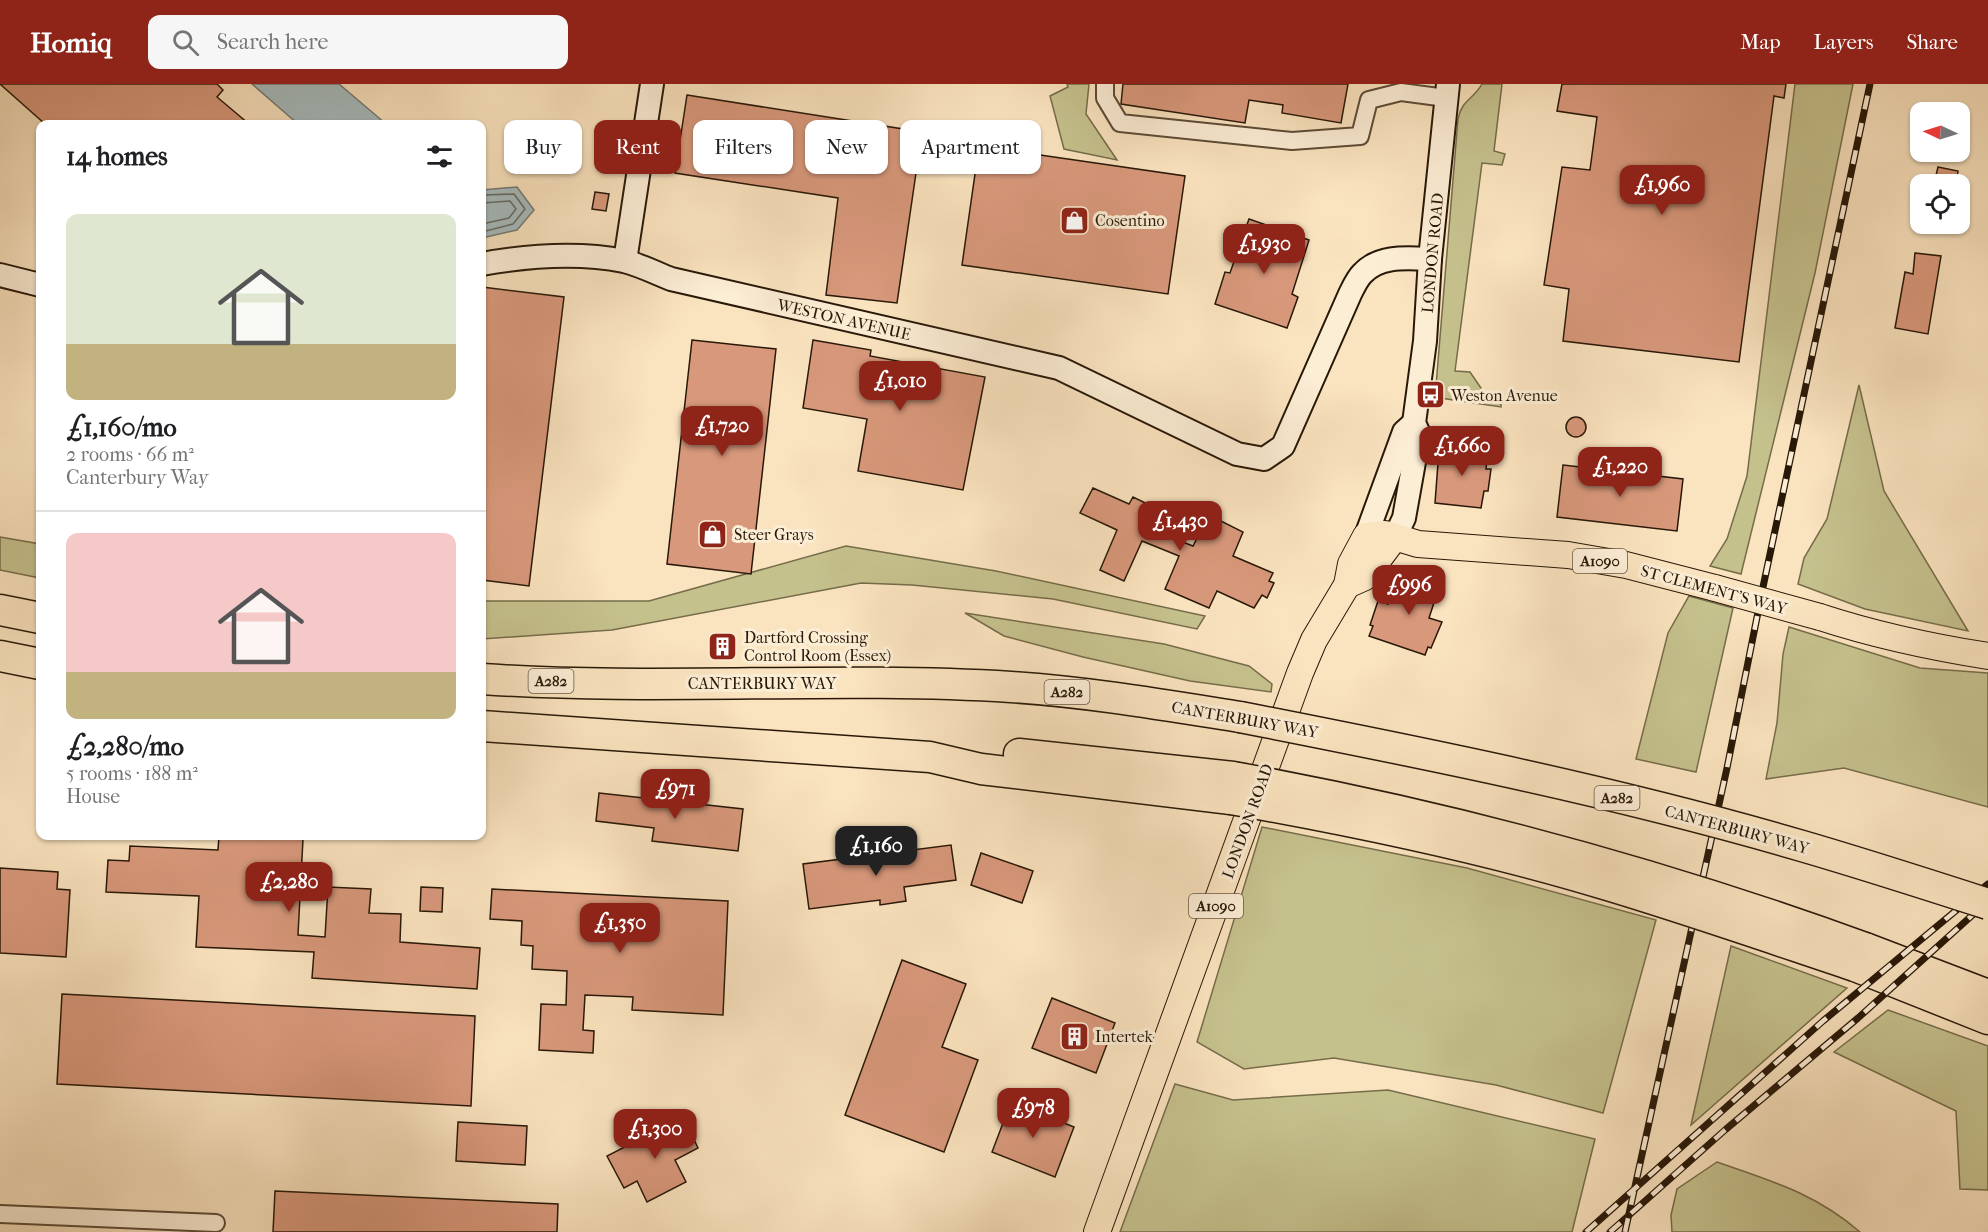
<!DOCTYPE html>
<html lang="en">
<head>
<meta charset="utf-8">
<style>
	:root { --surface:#fff; --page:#f6f6f6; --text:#202124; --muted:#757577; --line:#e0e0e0; --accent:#8f2418 }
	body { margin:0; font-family:"IM FELL French Canon",serif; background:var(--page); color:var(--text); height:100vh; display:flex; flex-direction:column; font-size:22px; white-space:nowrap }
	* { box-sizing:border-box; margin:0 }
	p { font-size:20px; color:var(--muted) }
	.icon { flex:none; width:33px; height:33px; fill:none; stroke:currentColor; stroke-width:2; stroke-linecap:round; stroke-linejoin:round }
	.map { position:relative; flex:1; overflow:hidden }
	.side { position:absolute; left:36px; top:36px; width:450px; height:720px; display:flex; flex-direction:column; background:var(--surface); border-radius:12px; box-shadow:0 2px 4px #0004 }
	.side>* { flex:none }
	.hud { position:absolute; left:504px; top:36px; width:570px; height:54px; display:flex; gap:12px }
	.needle { width:39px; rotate:274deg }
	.fabs { position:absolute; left:1910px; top:18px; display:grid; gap:12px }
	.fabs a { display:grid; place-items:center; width:60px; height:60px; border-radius:12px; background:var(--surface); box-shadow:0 2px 4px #0004; font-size:30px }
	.price { position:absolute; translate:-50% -51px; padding:0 14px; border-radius:12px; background:var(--accent); color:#fff; font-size:20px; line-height:39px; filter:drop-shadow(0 2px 3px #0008) }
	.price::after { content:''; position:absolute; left:50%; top:36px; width:18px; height:14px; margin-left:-9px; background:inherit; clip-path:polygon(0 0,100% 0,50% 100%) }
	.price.active { background:#222; color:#fff }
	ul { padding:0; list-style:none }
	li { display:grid; align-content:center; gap:12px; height:318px; padding:0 30px }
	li+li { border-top:2px solid var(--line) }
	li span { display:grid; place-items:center; height:186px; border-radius:12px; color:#555 }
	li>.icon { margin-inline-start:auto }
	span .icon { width:108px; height:108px; fill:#fffc; stroke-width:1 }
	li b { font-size:26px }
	h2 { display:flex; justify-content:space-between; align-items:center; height:72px; padding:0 30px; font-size:26px }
	.chip { padding:0 21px; border-radius:12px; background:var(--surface); box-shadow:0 2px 4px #0004; font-size:21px; line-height:54px }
	.chip.active { background:var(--accent); color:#fff }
	header { display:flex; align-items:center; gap:36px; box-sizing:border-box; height:84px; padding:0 30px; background:var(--accent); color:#fff }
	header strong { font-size:28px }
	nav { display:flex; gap:33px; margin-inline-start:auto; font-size:21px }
	.search { width:420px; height:54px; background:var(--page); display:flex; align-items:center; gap:15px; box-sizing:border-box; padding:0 21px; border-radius:12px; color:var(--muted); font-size:22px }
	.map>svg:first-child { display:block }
	.green { fill:#c5c18d; stroke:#766c4a; stroke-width:1.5 }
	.water { fill:#a5bbbe; stroke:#737a75; stroke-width:1.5 }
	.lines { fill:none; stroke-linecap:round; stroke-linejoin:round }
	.shore { stroke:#666a63; stroke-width:1.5 }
	.building { fill:#d8987b; stroke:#281808; stroke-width:1.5 }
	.street-casing { stroke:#5c4b36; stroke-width:20 }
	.secondary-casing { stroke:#281808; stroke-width:26 }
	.primary-casing { stroke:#281808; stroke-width:28 }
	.highway-casing { stroke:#281808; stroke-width:33 }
	.street { stroke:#fcedd5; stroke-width:16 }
	.secondary { stroke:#fcedd5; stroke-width:22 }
	.primary { stroke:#fae3bf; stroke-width:26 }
	.highway { stroke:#fae3bf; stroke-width:30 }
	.rail-casing { stroke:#281808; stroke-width:7 }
	.rail { stroke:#fcedd5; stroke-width:4.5; stroke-dasharray:14; stroke-linecap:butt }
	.primary-bridge-casing { stroke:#281808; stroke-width:28; stroke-linecap:butt }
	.highway-bridge-casing { stroke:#281808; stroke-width:33; stroke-linecap:butt }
	.primary-bridge { stroke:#fae3bf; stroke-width:26 }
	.highway-bridge { stroke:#fae3bf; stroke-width:30 }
	.labels { text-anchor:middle; stroke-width:6; stroke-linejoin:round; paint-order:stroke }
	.shield { fill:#fcedd5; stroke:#685846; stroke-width:1.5 }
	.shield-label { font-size:15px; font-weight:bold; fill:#281808 }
	.poi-label { font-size:16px; fill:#281808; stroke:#fcedd5; text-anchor:start }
	.street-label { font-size:16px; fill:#281808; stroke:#fcedd5 }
</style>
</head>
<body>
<header>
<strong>Homiq</strong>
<div class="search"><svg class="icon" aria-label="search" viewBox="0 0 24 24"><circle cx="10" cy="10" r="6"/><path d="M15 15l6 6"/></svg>Search here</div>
<nav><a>Map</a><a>Layers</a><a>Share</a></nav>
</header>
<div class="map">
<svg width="1988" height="1148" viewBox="0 0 1988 1148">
	<rect width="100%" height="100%" fill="#fae3bf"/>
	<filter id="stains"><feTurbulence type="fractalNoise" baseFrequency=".00333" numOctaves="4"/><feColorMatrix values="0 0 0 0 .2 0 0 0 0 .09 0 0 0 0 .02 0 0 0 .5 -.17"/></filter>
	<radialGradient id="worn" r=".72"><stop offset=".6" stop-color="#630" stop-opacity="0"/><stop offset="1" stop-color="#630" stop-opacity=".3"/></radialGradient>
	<g class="green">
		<polygon points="1067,0 1089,0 1086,30 1117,76 1064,65 1050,12 1068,3"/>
		<path d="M1482,0H1502L1494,67L1505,70L1502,81L1482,79L1455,287L1470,288L1483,307L1501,313V323L1440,314L1436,302L1458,35C1462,15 1474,15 1482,0Z"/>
		<polygon points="1795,0 1853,0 1815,189 1741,490 1710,482 1727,455 1747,392"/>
		<polygon points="1859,301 1884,407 1968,547 1865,525 1798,500 1804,474 1827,435"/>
		<polygon points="0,453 40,460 40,494 0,486"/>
		<polygon points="846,462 996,487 1205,532 1197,545 1053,515 912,501 861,499 612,546 482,555 482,517 649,517"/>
		<polygon points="1689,512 1733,524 1696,688 1636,675 1668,549"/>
		<polygon points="965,529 1164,560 1249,582 1272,600 1271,608 1190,597 1083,573 1004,552"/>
		<polygon points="1789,543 1920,584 1988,589 1988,723 1844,684 1766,695 1777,639 1783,570"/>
		<polygon points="1262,743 1467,784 1656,836 1603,1029 1496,1001 1334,974 1244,985 1197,958"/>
		<polygon points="1731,862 1847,904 1691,1041"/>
		<polygon points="1888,926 1988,962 1988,1106 1960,1105 1956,1027 1834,968"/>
		<polygon points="1175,1000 1233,1016 1388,1006 1595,1055 1572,1148 1120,1148"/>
		<path d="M1717,1078C1771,1097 1815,1109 1860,1148H1672L1671,1131L1677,1105Z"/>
	</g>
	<g class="water">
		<polygon points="252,0 339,0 386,40 298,40"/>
		<polygon points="517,103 534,126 517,146 482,154 482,106"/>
	</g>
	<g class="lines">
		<g class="shore">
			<polyline points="482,111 514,110 525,125 513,140 482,148"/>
			<polyline points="482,119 510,117 516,125 509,134 482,140"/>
		</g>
	</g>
	<g class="building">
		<polygon points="0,0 217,0 223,6 217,13 249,40 45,40"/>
		<polygon points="1123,0 1348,0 1341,39 1282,29 1283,21 1249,16 1245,39 1121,20"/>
		<polygon points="1562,0 1786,0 1784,14 1774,12 1739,278 1563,257 1569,205 1544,201 1562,83 1590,86 1597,33 1557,27"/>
		<polygon points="687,11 922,48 897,219 826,211 838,114 675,89"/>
		<polygon points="979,62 1185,92 1168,210 962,181"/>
		<polygon points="1938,83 1958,87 1956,100 1934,100"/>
		<polygon points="595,108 609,110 606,127 592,125"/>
		<polygon points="1249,135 1309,156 1292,210 1298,213 1287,244 1215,220 1225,188 1230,189"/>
		<polygon points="1915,169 1941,172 1928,250 1895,244 1905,188 1913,190"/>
		<polygon points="482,203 564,213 529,502 482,496"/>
		<polygon points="692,256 776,265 751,490 667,480"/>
		<polygon points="813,256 871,266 870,272 985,293 963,406 858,387 867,335 803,324"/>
		<circle cx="1576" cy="343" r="10"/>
		<polygon points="1442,363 1488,367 1486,385 1491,385 1488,407 1484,407 1481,424 1435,419 1438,379 1441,379"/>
		<polygon points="1563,381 1683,395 1677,447 1557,433"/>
		<polygon points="1093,404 1129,420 1133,413 1158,425 1154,432 1173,441 1167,452 1193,462 1209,431 1243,448 1233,472 1273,489 1269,497 1274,499 1267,514 1262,511 1254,524 1217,507 1209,524 1165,505 1179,472 1142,457 1124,497 1100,486 1117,446 1080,429"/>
		<polygon points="1413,488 1441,497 1429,534 1442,538 1431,564 1428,563 1425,571 1369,552 1373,542 1370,541 1378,517 1388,520 1395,500 1407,504"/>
		<rect x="715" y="555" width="15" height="14"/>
		<polygon points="599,709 743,725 738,767 652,757 654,744 596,737"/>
		<polygon points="219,752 303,755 298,851 325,853 328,803 371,805 369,829 401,830 400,858 480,864 477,905 312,894 314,868 196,863 199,812 106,808 108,776 129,777 130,762 218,766"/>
		<polygon points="951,761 956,796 904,803 906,817 880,821 880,816 809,825 803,780"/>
		<polygon points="981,769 1033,787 1022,819 971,801"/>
		<polygon points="0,784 58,788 57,805 70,806 66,873 0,869"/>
		<polygon points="421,803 443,804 442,828 420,827"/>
		<polygon points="492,805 728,817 723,931 632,926 633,913 585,911 583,946 594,947 593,969 539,966 541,920 566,921 567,887 532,885 533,862 521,861 522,837 490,835"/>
		<polygon points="902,876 966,900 942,963 978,976 944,1068 845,1031"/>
		<polygon points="62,910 475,932 471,1022 57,1000"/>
		<polygon points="1052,914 1115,939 1096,989 1032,964"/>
		<polygon points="1011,1018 1074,1043 1055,1093 992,1068"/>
		<polygon points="683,1033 698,1064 675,1076 686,1098 647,1118 637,1097 624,1104 607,1072"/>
		<polygon points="458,1038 527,1042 525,1081 456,1077"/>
		<polygon points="275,1107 558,1120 557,1148 273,1148"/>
	</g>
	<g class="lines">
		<defs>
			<g id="street">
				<polyline points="1105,0 1105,14 1120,39 1292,57 1360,52 1369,16 1401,8 1446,14"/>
				<polyline points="0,1130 216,1139"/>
			</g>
			<g id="secondary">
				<polyline points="625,177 652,0"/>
				<path d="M482,180C527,172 578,168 624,177C640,181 656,189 671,195L1059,284L1237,370L1264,375L1283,362L1350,210C1353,204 1357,195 1362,190C1379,171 1407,174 1430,175"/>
				<polyline points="0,191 40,201"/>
				<polyline points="1366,452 1404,348 1414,339"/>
				<polyline points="1395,453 1404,434 1419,350 1414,339 1425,257 1430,175 1448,0"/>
			</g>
			<g id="primary">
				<polyline points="1347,501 1365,493 1395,453"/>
				<path d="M1820,533C1875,551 1931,563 1988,572"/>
				<polyline points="1097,1148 1300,589 1314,556 1347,501 1351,480 1366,452 1385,450 1418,460 1568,471 1626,481 1715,504"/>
			</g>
			<g id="highway">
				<polyline points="0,526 40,534"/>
				<polyline points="0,572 40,580"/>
				<path d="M482,595C658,607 835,592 1011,603C1088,608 1164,621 1240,633"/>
				<polyline points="482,642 930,673 981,685 1231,715"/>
				<polyline points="1019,670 1233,693"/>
				<polyline points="1865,864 1988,911"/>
				<polyline points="1855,882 1988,935"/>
			</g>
		</defs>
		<use href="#street" class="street-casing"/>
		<use href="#secondary" class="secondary-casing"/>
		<use href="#primary" class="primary-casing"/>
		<use href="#highway" class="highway-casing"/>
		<use href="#street" class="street"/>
		<use href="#secondary" class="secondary"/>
		<use href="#primary" class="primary"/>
		<use href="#highway" class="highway"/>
		<defs>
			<g id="rail">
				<polyline points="1586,1148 1823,937 1988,800"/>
				<polyline points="1610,1148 1725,1046 1858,934 1988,817"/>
				<polyline points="1625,1148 1727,684 1763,503 1870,0"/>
			</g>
		</defs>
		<use href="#rail" class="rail-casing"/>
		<use href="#rail" class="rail"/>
		<defs>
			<polyline id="primary-bridge" points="1715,504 1820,533"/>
			<g id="highway-bridge">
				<path d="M1240,633C1429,670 1618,708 1802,762C1864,780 1926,800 1988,820"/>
				<path d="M1233,693C1448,732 1659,789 1865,864"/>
				<path d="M1231,715C1356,737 1482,763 1604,800C1688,825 1771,854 1855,882"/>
			</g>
		</defs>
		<use href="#primary-bridge" class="primary-bridge-casing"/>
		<use href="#highway-bridge" class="highway-bridge-casing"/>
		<use href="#primary-bridge" class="primary-bridge"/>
		<use href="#highway-bridge" class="highway-bridge"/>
	</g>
	<defs>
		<symbol id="shop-square" viewBox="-11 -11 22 22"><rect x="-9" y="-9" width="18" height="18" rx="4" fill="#8f2418" stroke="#fcedd5"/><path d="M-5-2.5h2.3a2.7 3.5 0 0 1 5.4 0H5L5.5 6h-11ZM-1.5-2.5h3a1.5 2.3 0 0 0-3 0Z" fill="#fff"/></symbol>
		<symbol id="bus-square" viewBox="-11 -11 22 22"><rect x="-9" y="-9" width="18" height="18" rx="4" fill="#8f2418" stroke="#fcedd5"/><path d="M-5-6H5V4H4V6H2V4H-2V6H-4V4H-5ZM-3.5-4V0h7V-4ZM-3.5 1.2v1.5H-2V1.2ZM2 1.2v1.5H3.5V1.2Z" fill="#fff"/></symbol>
		<symbol id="building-square" viewBox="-11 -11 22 22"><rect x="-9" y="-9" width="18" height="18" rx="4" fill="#8f2418" stroke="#fcedd5"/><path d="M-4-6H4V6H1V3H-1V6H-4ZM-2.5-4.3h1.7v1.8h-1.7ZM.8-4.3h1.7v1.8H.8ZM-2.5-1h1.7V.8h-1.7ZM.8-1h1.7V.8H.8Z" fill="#fff"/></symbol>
	</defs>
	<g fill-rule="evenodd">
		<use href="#shop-square" x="1058" y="120" width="33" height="33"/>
		<use href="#bus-square" x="1414" y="294" width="33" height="33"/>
		<use href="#shop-square" x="696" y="434" width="33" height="33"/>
		<use href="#building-square" x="706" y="546" width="33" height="33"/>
		<use href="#building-square" x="1058" y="936" width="33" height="33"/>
	</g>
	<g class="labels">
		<g class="shield">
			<rect x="1573" y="465" width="54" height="24" rx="4.5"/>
			<rect x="528.5" y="585" width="45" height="24" rx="4.5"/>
			<rect x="1044.5" y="596" width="45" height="24" rx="4.5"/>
			<rect x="1594.5" y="702" width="45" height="24" rx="4.5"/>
			<rect x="1189" y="810" width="54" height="24" rx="4.5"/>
		</g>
		<g class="shield-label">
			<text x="1600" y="482">A1090</text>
			<text x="551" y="602">A282</text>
			<text x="1067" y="613">A282</text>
			<text x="1617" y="719">A282</text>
			<text x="1216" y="827">A1090</text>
		</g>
		<g class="poi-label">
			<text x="1095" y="142">Cosentino</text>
			<text x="1451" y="317">Weston Avenue</text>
			<text x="734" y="456">Steer Grays</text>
			<text x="744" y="559">Dartford Crossing<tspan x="744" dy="18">Control Room (Essex)</tspan></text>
			<text x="1095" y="958">Intertek</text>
		</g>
		<g class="street-label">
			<text transform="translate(1432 169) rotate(-85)" y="6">LONDON ROAD</text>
			<text transform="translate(844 235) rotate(13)" y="6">WESTON AVENUE</text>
			<text transform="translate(1714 505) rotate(15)" y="6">ST CLEMENT'S WAY</text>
			<text x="762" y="605">CANTERBURY WAY</text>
			<text transform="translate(1245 635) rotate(10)" y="6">CANTERBURY WAY</text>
			<text transform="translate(1247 737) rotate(-70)" y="6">LONDON ROAD</text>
			<text transform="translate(1737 745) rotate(15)" y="6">CANTERBURY WAY</text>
		</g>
	</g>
	<rect width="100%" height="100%" filter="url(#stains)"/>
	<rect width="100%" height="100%" fill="url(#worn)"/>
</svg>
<div class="fabs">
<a><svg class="needle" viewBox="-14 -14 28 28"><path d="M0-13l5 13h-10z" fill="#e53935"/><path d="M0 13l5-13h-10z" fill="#757577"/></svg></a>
<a><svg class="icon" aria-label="locate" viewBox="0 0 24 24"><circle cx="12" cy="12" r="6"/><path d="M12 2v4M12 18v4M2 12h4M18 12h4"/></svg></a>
</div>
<b class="price" style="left:1662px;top:132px">£1,960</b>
<b class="price" style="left:1264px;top:191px">£1,930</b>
<b class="price" style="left:900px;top:328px">£1,010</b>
<b class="price" style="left:722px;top:373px">£1,720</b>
<b class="price" style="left:1462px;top:393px">£1,660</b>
<b class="price" style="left:1620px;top:414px">£1,220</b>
<b class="price" style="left:1180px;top:468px">£1,430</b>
<b class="price" style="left:1409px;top:532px">£996</b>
<b class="price" style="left:675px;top:736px">£971</b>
<b class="price active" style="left:876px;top:793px">£1,160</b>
<b class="price" style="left:289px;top:829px">£2,280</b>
<b class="price" style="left:620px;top:870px">£1,350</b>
<b class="price" style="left:1033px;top:1055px">£978</b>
<b class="price" style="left:655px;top:1076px">£1,300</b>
<div class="hud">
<a class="chip">Buy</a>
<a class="chip active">Rent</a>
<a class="chip">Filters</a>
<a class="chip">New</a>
<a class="chip">Apartment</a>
</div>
<section class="side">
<h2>14 homes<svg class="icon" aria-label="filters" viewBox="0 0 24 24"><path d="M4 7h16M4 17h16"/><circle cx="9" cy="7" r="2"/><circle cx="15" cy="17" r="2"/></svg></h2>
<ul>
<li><span style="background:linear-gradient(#dfe7d0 70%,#c2b280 0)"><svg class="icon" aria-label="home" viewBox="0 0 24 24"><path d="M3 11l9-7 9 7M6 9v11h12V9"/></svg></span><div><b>£1,160/mo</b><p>2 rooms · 66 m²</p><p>Canterbury Way</p></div></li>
<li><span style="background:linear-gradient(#f6c9c9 75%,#c2b280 0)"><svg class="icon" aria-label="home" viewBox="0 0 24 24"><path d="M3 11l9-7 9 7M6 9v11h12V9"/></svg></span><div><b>£2,280/mo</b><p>5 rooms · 188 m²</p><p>House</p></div></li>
</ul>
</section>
</div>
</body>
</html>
